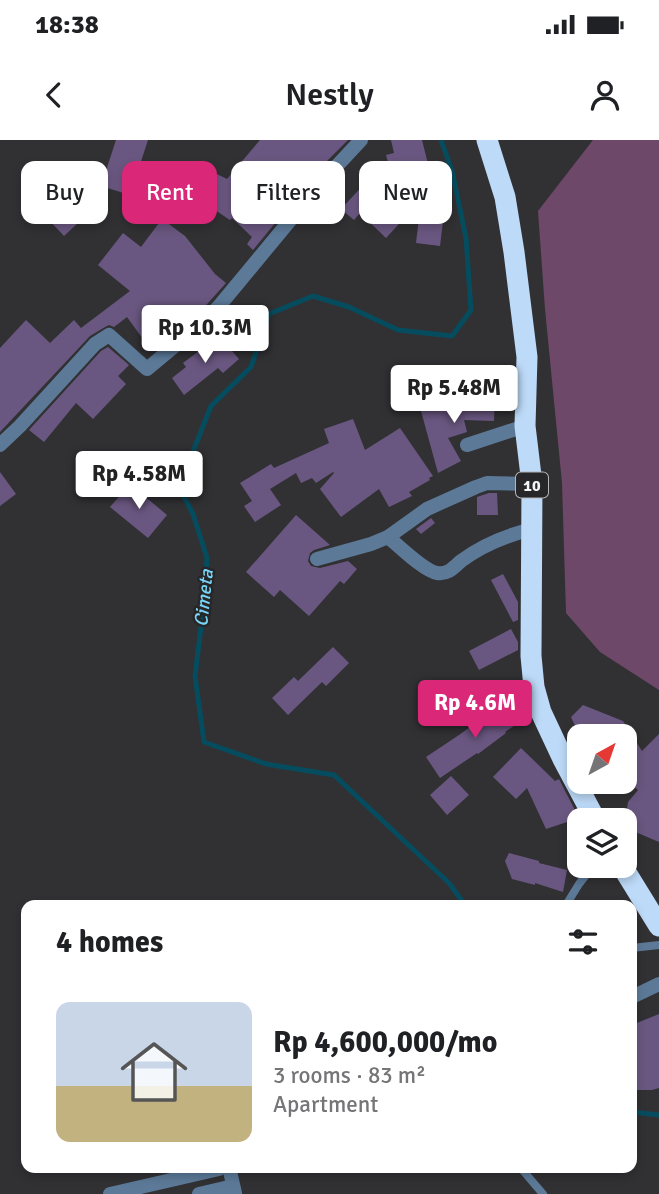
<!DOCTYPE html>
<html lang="en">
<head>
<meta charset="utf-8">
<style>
	:root { --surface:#fff; --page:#f2f2f2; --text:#202124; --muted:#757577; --line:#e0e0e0; --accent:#db2777 }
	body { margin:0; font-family:Signika,sans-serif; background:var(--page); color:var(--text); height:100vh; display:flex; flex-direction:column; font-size:26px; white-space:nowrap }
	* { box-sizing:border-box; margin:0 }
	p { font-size:23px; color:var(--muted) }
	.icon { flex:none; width:38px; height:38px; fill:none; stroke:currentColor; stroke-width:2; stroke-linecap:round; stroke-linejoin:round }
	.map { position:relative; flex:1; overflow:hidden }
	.panel { position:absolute; left:21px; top:760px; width:616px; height:273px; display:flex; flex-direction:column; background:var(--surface); border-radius:14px; box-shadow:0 4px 10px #0003 }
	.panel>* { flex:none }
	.hud { position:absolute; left:21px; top:21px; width:618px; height:63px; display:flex; gap:14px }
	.needle { width:46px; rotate:40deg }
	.controls { position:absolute; left:567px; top:584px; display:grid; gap:14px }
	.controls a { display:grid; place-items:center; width:70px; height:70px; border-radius:14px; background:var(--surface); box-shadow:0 4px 10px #0003; font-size:35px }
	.price { position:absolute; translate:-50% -60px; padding:0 16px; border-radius:7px; background:#fff; color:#222; font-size:23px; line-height:46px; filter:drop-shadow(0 2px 4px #0008) }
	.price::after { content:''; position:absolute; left:50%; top:42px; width:21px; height:16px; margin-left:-10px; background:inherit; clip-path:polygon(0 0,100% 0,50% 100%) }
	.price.current { background:var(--accent); color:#fff }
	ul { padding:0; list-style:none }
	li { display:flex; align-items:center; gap:21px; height:175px; padding:0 35px }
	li+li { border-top:2px solid var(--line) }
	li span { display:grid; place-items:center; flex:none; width:196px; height:140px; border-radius:14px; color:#555 }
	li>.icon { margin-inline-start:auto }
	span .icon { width:84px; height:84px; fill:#fffc; stroke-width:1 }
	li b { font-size:30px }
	h2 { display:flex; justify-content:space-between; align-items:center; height:84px; padding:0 35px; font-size:30px }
	.pill { padding:0 24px; border-radius:14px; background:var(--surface); box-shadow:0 4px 10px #0003; font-size:24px; line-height:63px }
	.pill.current { background:var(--accent); color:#fff }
	.status { display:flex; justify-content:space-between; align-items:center; height:49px; padding:0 35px; background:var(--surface); direction:ltr }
	.status svg { height:19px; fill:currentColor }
	header { display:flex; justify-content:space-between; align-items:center; height:91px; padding:0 35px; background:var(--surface); font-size:32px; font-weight:600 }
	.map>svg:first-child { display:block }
	.forest { fill:#6e4868 }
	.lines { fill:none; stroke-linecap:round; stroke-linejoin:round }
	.stream { stroke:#064c5f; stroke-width:5 }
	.building { fill:#6a5781 }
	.lane { stroke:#5c7a98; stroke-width:8 }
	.street { stroke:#5c7a98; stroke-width:14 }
	.highway { stroke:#bddaf8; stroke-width:21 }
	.labels { text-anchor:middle; stroke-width:5; stroke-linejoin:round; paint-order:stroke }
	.shield { fill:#27272a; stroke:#b6b6b8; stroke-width:2 }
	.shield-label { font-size:16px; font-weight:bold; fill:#f3f4f5 }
	.water-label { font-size:19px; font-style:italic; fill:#78d5f5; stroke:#27272a }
</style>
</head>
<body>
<div class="status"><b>18:38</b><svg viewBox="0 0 49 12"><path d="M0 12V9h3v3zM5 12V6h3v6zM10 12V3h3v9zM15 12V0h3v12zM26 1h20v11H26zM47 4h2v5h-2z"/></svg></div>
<header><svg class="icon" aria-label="back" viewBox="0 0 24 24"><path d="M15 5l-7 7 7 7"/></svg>Nestly<svg class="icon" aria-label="person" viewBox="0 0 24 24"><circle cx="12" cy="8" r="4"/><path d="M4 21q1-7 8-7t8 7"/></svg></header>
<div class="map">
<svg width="659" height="1054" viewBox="0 0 659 1054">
	<rect width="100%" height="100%" fill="#313134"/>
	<polygon class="forest" points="593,0 659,0 659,550 600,512 566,473 562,343 545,169 538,71"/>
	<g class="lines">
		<g class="stream">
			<polyline points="441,0 452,31 466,98 471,170 452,196 398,190 349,167 313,156 269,174 251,227 211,266 179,347 193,374 207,418 203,471 195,536 204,602 266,624 334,635 449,743 465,765"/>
			<polyline points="632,972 659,975"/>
		</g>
	</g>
	<g class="building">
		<polygon points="116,0 148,0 130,55 101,46"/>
		<polygon points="260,0 348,0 312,36 313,37 253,110 247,104 252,97 232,78 230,80 215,70 217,67 180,49 192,22 227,39"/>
		<polygon points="391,0 422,0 428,24 435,72 444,73 440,106 416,103 421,60 386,98 360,73 354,80 341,69 369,39 401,69 386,15 394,13"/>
		<polygon points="63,64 79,82 64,96 47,78"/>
		<polygon points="162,79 185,96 215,134 226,143 200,172 173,195 151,210 127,177 114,187 109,185 105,187 90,196 0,292 0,208 26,180 50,203 74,180 81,188 130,151 98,125 123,93 141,107"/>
		<polygon points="219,196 239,219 223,233 218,228 184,255 172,238 186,227 183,223"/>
		<polygon points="108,207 129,225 118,236 126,244 93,279 76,263 44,302 29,290 101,211"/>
		<polygon points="473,255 495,255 494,281 464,280 467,292 448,298 461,321 438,333 421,271 473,257"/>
		<polygon points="353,279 365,310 400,288 433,336 429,338 430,340 409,352 412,356 389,367 379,349 341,377 320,349 334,333 333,332 316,343 312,338 301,343 296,333 270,349 281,365 255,382 244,366 252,361 240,343 271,324 274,328 329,303 324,289"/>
		<polygon points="0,332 16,354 0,366"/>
		<polygon points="130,344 167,375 148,398 110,367"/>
		<polygon points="489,353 497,353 498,375 477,375 477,357"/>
		<polygon points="296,375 330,405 314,410 310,413 308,421 311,426 320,428 348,421 357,429 344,444 340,441 309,476 280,450 274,457 246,432"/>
		<polygon points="431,378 435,383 421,394 416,389"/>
		<polygon points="503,434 518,462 518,480 513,482 491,440"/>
		<polygon points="511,489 518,502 518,510 479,530 469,511"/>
		<polygon points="333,507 349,523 326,546 322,542 288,575 272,558 294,537 298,541"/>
		<polygon points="524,562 528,576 505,592 506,593 478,614 477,613 440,638 426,617 459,595 486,575 489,579"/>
		<polygon points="583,565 623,581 642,611 659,594 659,702 633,691 626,677 628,662 638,650 625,639 625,597 580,597 571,577"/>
		<polygon points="521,608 555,641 559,639 579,678 546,689 527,648 516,659 493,637"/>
		<polygon points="451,636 469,655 447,675 430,655"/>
		<polygon points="509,713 539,721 539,723 567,730 563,752 535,743 535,745 512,739 505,721"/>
		<polygon points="659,874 659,948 652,950 632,950 632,885"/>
	</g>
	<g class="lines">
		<g class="lane">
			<polyline points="566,765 579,744 593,726"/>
			<polyline points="632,808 659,805"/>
			<polyline points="520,1027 543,1054"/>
		</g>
		<g class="street">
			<polyline points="0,305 20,286 95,204 109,195 147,229 207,179 220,165 321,43 361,0"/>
			<polyline points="467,305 525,286"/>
			<path d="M388,397C399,406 424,431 437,433C448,435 454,427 461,421C481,406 508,395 532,389"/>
			<polyline points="317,419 371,404 388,397 427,369 476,347 487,343 532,344"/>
			<polyline points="632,857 659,844"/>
			<polyline points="229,1027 235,1053"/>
			<polyline points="110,1054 219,1029"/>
			<polyline points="199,1054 233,1046"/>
		</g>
		<g class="highway">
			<polyline points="487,0 505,57 514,112 527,217 525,286 532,344 531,516 534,547 541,572 563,619 596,681"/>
			<polyline points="622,726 659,786"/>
		</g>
	</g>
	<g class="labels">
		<rect class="shield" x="516" y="332.5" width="32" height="25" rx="5"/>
		<g class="shield-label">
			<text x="532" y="351">10</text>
		</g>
		<g class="water-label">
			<text transform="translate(203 458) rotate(-84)" y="7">Cimeta</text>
		</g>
	</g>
</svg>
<div class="controls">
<a><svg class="needle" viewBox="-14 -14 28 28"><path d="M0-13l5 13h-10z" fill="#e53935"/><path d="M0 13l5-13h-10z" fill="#757577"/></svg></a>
<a><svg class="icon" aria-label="layers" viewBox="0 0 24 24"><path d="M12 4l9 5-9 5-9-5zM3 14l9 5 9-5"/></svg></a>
</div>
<b class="price" style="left:205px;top:225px">Rp 10.3M</b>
<b class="price" style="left:454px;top:285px">Rp 5.48M</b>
<b class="price" style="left:139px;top:371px">Rp 4.58M</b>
<b class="price current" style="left:475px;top:600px">Rp 4.6M</b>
<div class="hud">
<a class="pill">Buy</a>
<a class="pill current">Rent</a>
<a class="pill">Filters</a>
<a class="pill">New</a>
</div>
<section class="panel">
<h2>4 homes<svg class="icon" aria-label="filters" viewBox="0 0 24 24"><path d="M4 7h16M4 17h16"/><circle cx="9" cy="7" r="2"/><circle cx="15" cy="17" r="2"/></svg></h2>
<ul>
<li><span style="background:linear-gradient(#c9d6e8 60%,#c2b280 0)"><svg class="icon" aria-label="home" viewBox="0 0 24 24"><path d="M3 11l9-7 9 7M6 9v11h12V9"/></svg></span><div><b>Rp 4,600,000/mo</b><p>3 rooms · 83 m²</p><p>Apartment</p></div></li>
</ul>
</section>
</div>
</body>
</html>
